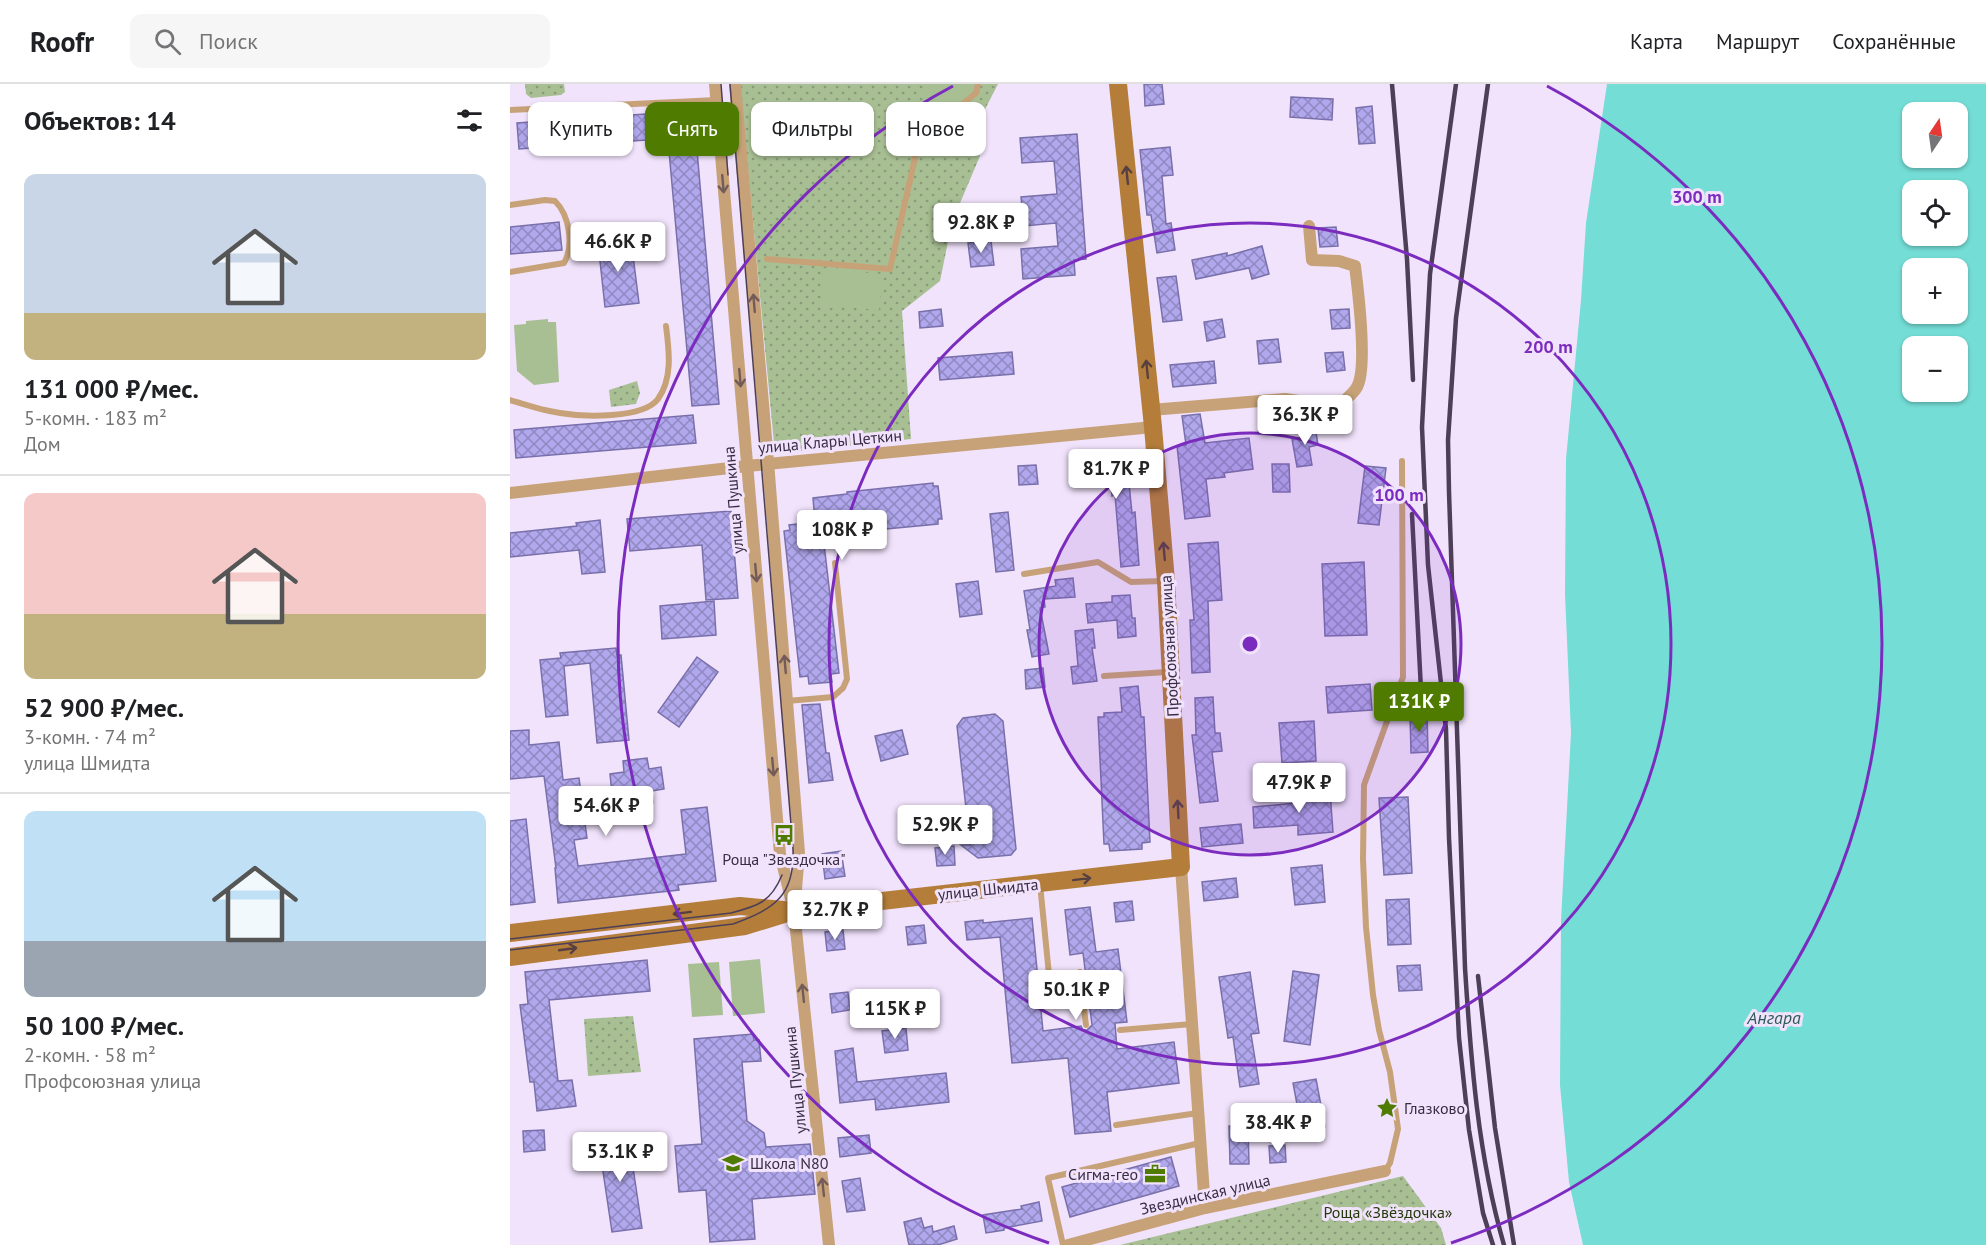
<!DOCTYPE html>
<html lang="ru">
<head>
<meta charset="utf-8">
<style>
	:root { --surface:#fff; --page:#f6f6f6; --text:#202124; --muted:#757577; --line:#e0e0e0; --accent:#4f7b00 }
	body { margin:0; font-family:"PT Sans",sans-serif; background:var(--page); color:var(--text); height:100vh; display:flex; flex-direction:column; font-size:22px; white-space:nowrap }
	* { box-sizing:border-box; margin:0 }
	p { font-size:20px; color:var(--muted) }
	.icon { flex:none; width:33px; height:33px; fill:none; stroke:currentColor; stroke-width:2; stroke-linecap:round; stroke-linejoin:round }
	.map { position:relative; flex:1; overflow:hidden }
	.sheet { display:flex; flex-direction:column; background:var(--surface); width:510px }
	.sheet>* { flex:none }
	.top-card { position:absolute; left:18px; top:18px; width:570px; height:54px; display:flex; gap:12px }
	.needle { width:39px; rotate:13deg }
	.controls { position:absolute; left:1392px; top:18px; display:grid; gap:12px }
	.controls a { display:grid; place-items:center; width:66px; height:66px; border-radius:12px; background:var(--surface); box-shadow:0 2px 4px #0004; font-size:30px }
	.price { position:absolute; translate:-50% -51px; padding:0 14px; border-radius:6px; background:#fff; color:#222; font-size:20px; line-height:39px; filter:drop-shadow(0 2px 3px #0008) }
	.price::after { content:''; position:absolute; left:50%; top:36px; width:18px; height:14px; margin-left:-9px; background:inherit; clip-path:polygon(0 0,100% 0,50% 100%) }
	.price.selected { background:var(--accent); color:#fff }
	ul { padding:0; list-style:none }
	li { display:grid; align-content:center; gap:12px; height:318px; padding:0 24px }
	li+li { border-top:2px solid var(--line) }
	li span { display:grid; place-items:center; height:186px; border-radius:12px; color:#555 }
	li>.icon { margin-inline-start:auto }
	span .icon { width:108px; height:108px; fill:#fffc; stroke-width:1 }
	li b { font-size:26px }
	h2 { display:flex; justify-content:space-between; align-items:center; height:72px; padding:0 24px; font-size:26px }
	.chip { padding:0 21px; border-radius:12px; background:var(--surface); box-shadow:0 2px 4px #0004; font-size:21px; line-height:54px }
	.chip.selected { background:var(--accent); color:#fff }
	header { display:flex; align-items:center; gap:36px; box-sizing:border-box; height:84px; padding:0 30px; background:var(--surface); border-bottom:2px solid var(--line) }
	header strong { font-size:28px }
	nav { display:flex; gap:33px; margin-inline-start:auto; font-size:21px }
	.search { width:420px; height:54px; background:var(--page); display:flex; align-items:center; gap:15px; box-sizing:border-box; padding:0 21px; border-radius:12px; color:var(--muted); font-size:22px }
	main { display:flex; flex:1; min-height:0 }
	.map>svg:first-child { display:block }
	.park { fill:url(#park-dots) }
	.garden { fill:#a8bf94 }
	.water { fill:#74ddd6; fill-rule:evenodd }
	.building { fill:url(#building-cross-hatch); stroke:#7970ab; stroke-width:1.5 }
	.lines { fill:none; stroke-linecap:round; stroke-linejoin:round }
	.lane { stroke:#c7a278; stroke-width:6 }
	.street { stroke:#c7a278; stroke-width:12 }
	.secondary { stroke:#b47e3a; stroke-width:18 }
	.tram { stroke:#4c3f57; stroke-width:1.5 }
	.rail { stroke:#4c3f57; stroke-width:4.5 }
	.oneway { stroke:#584042 }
	.oneway2 { stroke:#725b59 }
	.ring { fill:none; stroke:#7b2cbf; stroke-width:3 }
	.labels { text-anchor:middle; stroke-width:6; stroke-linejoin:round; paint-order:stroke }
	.street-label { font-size:16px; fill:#392c44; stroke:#f1e3fc }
	.poi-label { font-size:16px; fill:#392c44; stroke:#f1e3fc; text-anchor:start }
	.park-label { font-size:16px; fill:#253a09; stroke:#f1e3fc }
	.water-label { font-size:18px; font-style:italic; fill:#2b5a57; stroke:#f1e3fc }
	.centre { fill:#7b2cbf; stroke:#f1e3fc; stroke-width:3 }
	.ring-label { font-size:18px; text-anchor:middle; font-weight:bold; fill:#7b2cbf; stroke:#f1e3fc; stroke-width:6; stroke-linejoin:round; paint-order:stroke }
</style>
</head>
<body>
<header>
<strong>Roofr</strong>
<div class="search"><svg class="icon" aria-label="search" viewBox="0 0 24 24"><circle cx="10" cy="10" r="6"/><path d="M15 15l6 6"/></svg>Поиск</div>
<nav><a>Карта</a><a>Маршрут</a><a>Сохранённые</a></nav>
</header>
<main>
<section class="sheet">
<h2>Объектов: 14<svg class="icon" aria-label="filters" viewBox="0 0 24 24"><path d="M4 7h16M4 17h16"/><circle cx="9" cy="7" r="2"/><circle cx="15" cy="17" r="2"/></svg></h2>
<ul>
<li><span style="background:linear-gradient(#c9d6e8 75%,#c2b280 0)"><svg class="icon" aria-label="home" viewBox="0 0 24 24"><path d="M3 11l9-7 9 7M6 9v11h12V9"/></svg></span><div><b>131 000 ₽/мес.</b><p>5-комн. · 183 m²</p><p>Дом</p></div></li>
<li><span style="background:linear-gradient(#f6c9c9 65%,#c2b280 0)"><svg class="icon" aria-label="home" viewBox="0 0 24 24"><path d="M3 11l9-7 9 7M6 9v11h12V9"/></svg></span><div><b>52 900 ₽/мес.</b><p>3-комн. · 74 m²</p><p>улица Шмидта</p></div></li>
<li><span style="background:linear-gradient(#bfe0f5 70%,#9aa5b1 0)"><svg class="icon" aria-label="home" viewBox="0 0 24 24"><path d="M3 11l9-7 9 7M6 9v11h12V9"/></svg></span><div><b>50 100 ₽/мес.</b><p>2-комн. · 58 m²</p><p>Профсоюзная улица</p></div></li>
</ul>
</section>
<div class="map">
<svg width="1476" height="1161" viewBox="0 0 1476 1161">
	<defs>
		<pattern id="park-dots" width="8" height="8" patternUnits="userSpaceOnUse" patternTransform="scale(1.5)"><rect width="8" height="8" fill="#a8bf94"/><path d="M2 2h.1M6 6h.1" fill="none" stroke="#8a9b7a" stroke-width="1.8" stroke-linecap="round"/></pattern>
		<pattern id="building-cross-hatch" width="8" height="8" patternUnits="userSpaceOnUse" patternTransform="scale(1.5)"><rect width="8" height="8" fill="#b0a7ec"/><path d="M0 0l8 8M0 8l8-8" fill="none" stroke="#9088c1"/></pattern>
	</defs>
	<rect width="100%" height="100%" fill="#f1e3fc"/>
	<g class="park">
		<polygon points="15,0 54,0 55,8 51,11 21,14 16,10"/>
		<polygon points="230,0 488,0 470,35 470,72 442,138 430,197 392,227 401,355 265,370"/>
		<polygon points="127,297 130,309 126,320 101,323 99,306"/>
		<polygon points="123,932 131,988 78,992 74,935"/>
		<polygon points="893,1092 931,1144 936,1161 610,1161"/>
	</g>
	<g class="garden">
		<polygon points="414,0 463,0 462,8 409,56"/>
		<polygon points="314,185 372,190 369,226 311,221"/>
		<polygon points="38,235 38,238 46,238 49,298 24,301 7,287 4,241 16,240 16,237"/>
		<polygon points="250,875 255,929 223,932 219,878"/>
		<polygon points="209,878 213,931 182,933 178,880"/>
	</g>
	<path class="water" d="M1097,0H1476V1161H1073L1059,1098L1050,1001L1051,837L1061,649L1055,510L1056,375L1071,216L1076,139ZM1402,28H1448V74H1402ZM1402,106H1448V152H1402ZM1402,184H1448V230H1402ZM1402,262H1448V308H1402Z"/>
	<g class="building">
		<polygon points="634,0 652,0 654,20 635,22"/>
		<polygon points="781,13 823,15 822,36 780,33"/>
		<polygon points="862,22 865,59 849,60 846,24"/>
		<polygon points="135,30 136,56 9,65 7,39"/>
		<polygon points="185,43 209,320 182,322 157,45"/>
		<polygon points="567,50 576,175 564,176 565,191 513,195 511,165 548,162 546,139 514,142 511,113 547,110 544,77 512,79 510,54"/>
		<polygon points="660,63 663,91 652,92 656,140 661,139 665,166 647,169 641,131 637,131 630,66"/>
		<polygon points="49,138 52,166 0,170 0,143"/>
		<polygon points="826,143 828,162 810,163 808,144"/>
		<polygon points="121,156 129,219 95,223 88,159"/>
		<polygon points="481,157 484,181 461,183 458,159"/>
		<polygon points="752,162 759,190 742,195 739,184 686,195 682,176 717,169 717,172"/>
		<polygon points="666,192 672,236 653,238 647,194"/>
		<polygon points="431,225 433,242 410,244 409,228"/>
		<polygon points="839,225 840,244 822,245 820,226"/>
		<polygon points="712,235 715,253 697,257 694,238"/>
		<polygon points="768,255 771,278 749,280 747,257"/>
		<polygon points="502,268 504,290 430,296 428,274"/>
		<polygon points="833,268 835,286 817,288 815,269"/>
		<polygon points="704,277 706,299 663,303 660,281"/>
		<polygon points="690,330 695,359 739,354 743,385 714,389 715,393 696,395 700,432 675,435 667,362 676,361 672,332"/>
		<polygon points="183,331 186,359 6,374 4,346"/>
		<polygon points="805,342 808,361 799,363 802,381 787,383 782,355 793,353 791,344"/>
		<polygon points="616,370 622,429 625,428 629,481 611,483 605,411 602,412 600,392 565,395 563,376 598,373 598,371"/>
		<polygon points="762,380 779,380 780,408 763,408"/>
		<polygon points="526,381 528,400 509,401 508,382"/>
		<polygon points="855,382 876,384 869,441 848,439"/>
		<polygon points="423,399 423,402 428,402 432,435 428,435 428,440 313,451 329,589 321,590 322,598 299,600 298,592 290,593 274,447 280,446 279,441 305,438 303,414 337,410 337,408"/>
		<polygon points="221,427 228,514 196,516 192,461 120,467 117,435"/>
		<polygon points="498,428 504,486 486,488 480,430"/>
		<polygon points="90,436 95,488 72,490 69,466 0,473 0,449 67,442 66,439"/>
		<polygon points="708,458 712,516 698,517 700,588 682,589 680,536 684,536 678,460"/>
		<polygon points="854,478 857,551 815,552 812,480"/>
		<polygon points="563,494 565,513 534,515 535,523 530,524 539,570 522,573 517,546 520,546 514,507 546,502 545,496"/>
		<polygon points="468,497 472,530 450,533 446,500"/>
		<polygon points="620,511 622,534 625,534 626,552 608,554 607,536 578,539 576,520 602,518 602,512"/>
		<polygon points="204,517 206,551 152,555 150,522"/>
		<polygon points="583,545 585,564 582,564 587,597 563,600 561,583 568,582 565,547"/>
		<polygon points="106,564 107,572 111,571 119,656 87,659 80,579 54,582 58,631 36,633 30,576 51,574 50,569"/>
		<polygon points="187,573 208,588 169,643 148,628"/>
		<polygon points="533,584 535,603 516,605 515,586"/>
		<polygon points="860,600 862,626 818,629 816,603"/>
		<polygon points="628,602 631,633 634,633 640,758 632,759 632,765 600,767 599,760 594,760 588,633 594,633 594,629 612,628 610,604"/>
		<polygon points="703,613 705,649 710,649 712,667 702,668 708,717 690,719 682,651 686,651 685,614"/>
		<polygon points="310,620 316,669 319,669 323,696 299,699 292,621"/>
		<polygon points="900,629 917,629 918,668 901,669"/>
		<polygon points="485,630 493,637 506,765 501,771 468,774 451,761 460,761 447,642 453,634"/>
		<polygon points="804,637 806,677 772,679 769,639"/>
		<polygon points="19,646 19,661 49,658 53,696 69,694 77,754 64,756 68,782 176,770 171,726 197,723 206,797 168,801 169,806 48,819 45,784 46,784 34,692 0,695 0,647"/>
		<polygon points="392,646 398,670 371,677 365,652"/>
		<polygon points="137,674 139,685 151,683 154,705 142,707 143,719 116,723 115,708 102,710 100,690 114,688 113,677"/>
		<polygon points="820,707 823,748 788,751 788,741 744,744 743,723 786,719 785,710"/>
		<polygon points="898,713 902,789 874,791 869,714"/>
		<polygon points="16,735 25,818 0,821 0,737"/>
		<polygon points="731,740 733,759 692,763 690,744"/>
		<polygon points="444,762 445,781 427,782 425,764"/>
		<polygon points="331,767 335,792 315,795 312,770"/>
		<polygon points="812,781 815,818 785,821 781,784"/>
		<polygon points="726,794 728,813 694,817 692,798"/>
		<polygon points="899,815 901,860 878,861 876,816"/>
		<polygon points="622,817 624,836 606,838 604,819"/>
		<polygon points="580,823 586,868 608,865 617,938 605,939 607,965 664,958 669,999 597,1008 601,1047 565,1050 558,974 502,979 490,853 457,856 455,838 473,836 473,839 522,834 533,947 571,942 573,946 577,946 582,941 573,869 560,871 555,826"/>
		<polygon points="414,841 416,859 398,861 396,843"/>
		<polygon points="333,846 335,865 317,867 315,848"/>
		<polygon points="137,876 140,907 39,916 48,997 62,996 66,1022 27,1027 24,998 20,998 10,921 18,920 15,888"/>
		<polygon points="910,881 912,906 889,907 887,882"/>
		<polygon points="783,887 809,891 800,961 774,957"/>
		<polygon points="740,888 749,949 741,950 749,1000 730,1003 723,953 718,954 709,893"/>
		<polygon points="338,908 340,926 322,929 320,910"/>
		<polygon points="396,944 398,966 375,969 372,947"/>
		<polygon points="243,950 244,956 249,956 251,977 232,978 237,1037 254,1049 256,1063 300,1060 305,1110 242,1115 245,1155 200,1158 196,1106 169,1108 165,1062 192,1060 184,955"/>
		<polygon points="343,964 347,998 436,989 439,1018 366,1026 365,1015 330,1019 325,967"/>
		<polygon points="806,995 815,1043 792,1047 783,999"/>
		<polygon points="719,1042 738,1042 739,1080 720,1080"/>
		<polygon points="34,1046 35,1066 14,1068 13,1047"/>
		<polygon points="118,1050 132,1144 102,1148 88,1054"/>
		<polygon points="359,1051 361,1069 330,1073 328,1054"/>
		<polygon points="775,1061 776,1078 760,1079 759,1062"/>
		<polygon points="661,1073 669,1102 560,1133 552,1103"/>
		<polygon points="350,1094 355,1126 337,1128 332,1097"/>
		<polygon points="529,1118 532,1137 494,1144 494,1146 476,1149 473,1131 512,1125 511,1122"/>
		<polygon points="411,1134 414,1144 422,1142 423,1148 444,1142 447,1155 428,1161 399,1161 394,1138"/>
	</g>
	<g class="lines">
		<g class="lane">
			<polyline points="0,26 206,16"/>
			<path d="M0,121L35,116L45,117C60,132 64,162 54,179L0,188"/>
			<polyline points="257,175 380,185 409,56 466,9 468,0"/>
			<path d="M0,316C16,321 33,327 50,329C73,333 133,335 148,315C163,294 159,266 156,242"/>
			<polyline points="514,490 588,478 621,498 653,497"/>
			<polyline points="594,592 657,588"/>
			<polyline points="277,617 323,613 333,604 337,595 325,479"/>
			<polyline points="530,800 541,911 572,908 570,888"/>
			<polyline points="572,908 576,941"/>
			<polyline points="610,946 682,940"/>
			<polyline points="606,1041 688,1029"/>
			<polyline points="875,1087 880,1079 888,1045 880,988 869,946 863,911 856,843 853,775 854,701 893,593 892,377"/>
			<polyline points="553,1161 538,1094 690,1059"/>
		</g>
		<g class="street">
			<polyline points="205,0 270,770 284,827 319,1161"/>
			<polyline points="225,0 257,365 289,769 285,817"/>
			<path d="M641,326L775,315L809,320H831C836,315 844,309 847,303C858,284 848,206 845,182L829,177L802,176L799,142"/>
			<polyline points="0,409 237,382 643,343"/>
			<polyline points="671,783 695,1124"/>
			<polyline points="558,1161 695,1124 875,1087"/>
		</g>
		<g class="secondary">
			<polyline points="0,849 230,822 274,826"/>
			<polyline points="0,873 235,842 284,827 671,783 656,497 643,343 608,0"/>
		</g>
		<g class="tram">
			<polyline points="211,0 218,91"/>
			<path d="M0,855L221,829C248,822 261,818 272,791"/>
			<path d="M0,866L223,840C264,825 285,812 283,765L220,0"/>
		</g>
		<g class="rail">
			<polyline points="882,0 897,175 903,296"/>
			<polyline points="946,0 920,190 912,343 918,481 936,645 939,754 949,954 959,1046 973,1129 983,1161"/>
			<path d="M978,0L946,234L938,356L939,408L955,884C961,978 968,1071 994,1161"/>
			<polyline points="902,430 911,606"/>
			<polyline points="968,892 985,1044 1004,1161"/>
		</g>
	</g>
	<defs><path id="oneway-shaft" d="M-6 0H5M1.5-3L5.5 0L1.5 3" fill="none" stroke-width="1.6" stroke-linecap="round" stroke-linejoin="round" transform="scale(1.5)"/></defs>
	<g class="oneway">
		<use href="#oneway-shaft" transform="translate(617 91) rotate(-96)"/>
		<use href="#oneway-shaft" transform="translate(637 285) rotate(-96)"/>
		<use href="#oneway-shaft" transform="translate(654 467) rotate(-95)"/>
		<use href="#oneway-shaft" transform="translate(668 725) rotate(-93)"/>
		<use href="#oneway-shaft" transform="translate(572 795) rotate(-7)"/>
		<use href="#oneway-shaft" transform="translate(172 829) rotate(173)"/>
		<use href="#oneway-shaft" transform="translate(58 865) rotate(-8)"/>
	</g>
	<g class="oneway2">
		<use href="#oneway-shaft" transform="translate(213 100) rotate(85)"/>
		<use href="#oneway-shaft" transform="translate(244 219) rotate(-95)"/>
		<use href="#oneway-shaft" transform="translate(230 294) rotate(85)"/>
		<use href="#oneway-shaft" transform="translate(246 489) rotate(85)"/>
		<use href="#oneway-shaft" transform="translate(275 580) rotate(-95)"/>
		<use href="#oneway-shaft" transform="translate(263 683) rotate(85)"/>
		<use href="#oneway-shaft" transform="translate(293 909) rotate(-96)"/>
		<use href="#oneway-shaft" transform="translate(313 1103) rotate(-96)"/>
	</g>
	<circle cx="740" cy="560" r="211" fill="#7b2cbf" fill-opacity=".12"/>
	<g class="ring">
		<circle cx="740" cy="560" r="211"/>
		<circle cx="740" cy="560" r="421"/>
		<path d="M539 1159A632 632 0 0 1 443 2M1037 2A632 632 0 0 1 941 1159"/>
	</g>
	<defs>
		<symbol id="bus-bare" viewBox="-9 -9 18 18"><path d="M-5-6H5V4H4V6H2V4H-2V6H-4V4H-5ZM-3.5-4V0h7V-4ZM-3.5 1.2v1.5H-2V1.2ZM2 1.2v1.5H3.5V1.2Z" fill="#4f7b00" stroke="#f1e3fc" stroke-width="2.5" paint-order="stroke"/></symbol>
		<symbol id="sight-bare" viewBox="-9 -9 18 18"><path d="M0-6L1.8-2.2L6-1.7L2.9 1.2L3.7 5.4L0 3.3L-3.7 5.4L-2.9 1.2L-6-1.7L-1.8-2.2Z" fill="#4f7b00" stroke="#f1e3fc" stroke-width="2.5" paint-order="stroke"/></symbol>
		<symbol id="school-bare" viewBox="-9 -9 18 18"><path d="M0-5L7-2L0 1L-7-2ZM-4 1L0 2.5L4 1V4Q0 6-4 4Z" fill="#4f7b00" stroke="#f1e3fc" stroke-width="2.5" paint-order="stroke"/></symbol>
		<symbol id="office-bare" viewBox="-9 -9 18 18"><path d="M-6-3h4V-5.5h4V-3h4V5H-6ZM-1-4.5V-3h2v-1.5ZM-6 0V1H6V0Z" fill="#4f7b00" stroke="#f1e3fc" stroke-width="2.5" paint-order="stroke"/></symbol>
	</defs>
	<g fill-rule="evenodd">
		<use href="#bus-bare" x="259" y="736" width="30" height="30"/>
		<use href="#sight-bare" x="862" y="1009" width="30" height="30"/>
		<use href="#school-bare" x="208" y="1064" width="30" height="30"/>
		<use href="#office-bare" x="630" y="1075" width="30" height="30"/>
	</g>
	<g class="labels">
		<g class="street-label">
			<text transform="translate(320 357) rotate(-5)" y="6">улица Клары Цеткин</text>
			<text transform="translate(223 416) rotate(-95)" y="6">улица Пушкина</text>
			<text transform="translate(659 562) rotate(-93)" y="6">Профсоюзная улица</text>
			<text transform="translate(478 805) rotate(-6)" y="6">улица Шмидта</text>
			<text transform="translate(285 996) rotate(-96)" y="6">улица Пушкина</text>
			<text transform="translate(695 1110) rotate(-13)" y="6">Звездинская улица</text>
		</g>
		<g class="poi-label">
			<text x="274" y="781" text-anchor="middle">Роща "Звездочка"</text>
			<text x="894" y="1030">Глазково</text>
			<text x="240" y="1085">Школа N80</text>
			<text x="628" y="1096" text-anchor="end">Сигма-гео</text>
		</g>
		<g class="park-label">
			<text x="878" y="1134">Роща «Звёздочка»</text>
		</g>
		<g class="water-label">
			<text x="1264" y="940">Ангара</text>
		</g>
	</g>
	<circle cx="740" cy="560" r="9" class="centre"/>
	<g class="ring-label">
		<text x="1187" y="119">300 m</text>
		<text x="1038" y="269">200 m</text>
		<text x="889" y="417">100 m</text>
	</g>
</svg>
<div class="controls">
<a><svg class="needle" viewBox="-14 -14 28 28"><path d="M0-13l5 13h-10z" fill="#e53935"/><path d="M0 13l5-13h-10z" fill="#757577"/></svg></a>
<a><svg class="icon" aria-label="locate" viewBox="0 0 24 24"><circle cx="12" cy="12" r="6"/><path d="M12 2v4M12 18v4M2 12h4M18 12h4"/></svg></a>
<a>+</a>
<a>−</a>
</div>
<b class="price" style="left:471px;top:170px">92.8K ₽</b>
<b class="price" style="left:108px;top:189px">46.6K ₽</b>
<b class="price" style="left:795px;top:362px">36.3K ₽</b>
<b class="price" style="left:606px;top:416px">81.7K ₽</b>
<b class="price" style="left:332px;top:477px">108K ₽</b>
<b class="price selected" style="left:909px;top:649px">131K ₽</b>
<b class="price" style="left:789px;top:730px">47.9K ₽</b>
<b class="price" style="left:96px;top:753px">54.6K ₽</b>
<b class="price" style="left:435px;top:772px">52.9K ₽</b>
<b class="price" style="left:325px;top:857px">32.7K ₽</b>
<b class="price" style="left:566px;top:937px">50.1K ₽</b>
<b class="price" style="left:385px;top:956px">115K ₽</b>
<b class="price" style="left:768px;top:1070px">38.4K ₽</b>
<b class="price" style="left:110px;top:1099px">53.1K ₽</b>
<div class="top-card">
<a class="chip">Купить</a>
<a class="chip selected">Снять</a>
<a class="chip">Фильтры</a>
<a class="chip">Новое</a>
</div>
</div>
</main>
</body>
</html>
